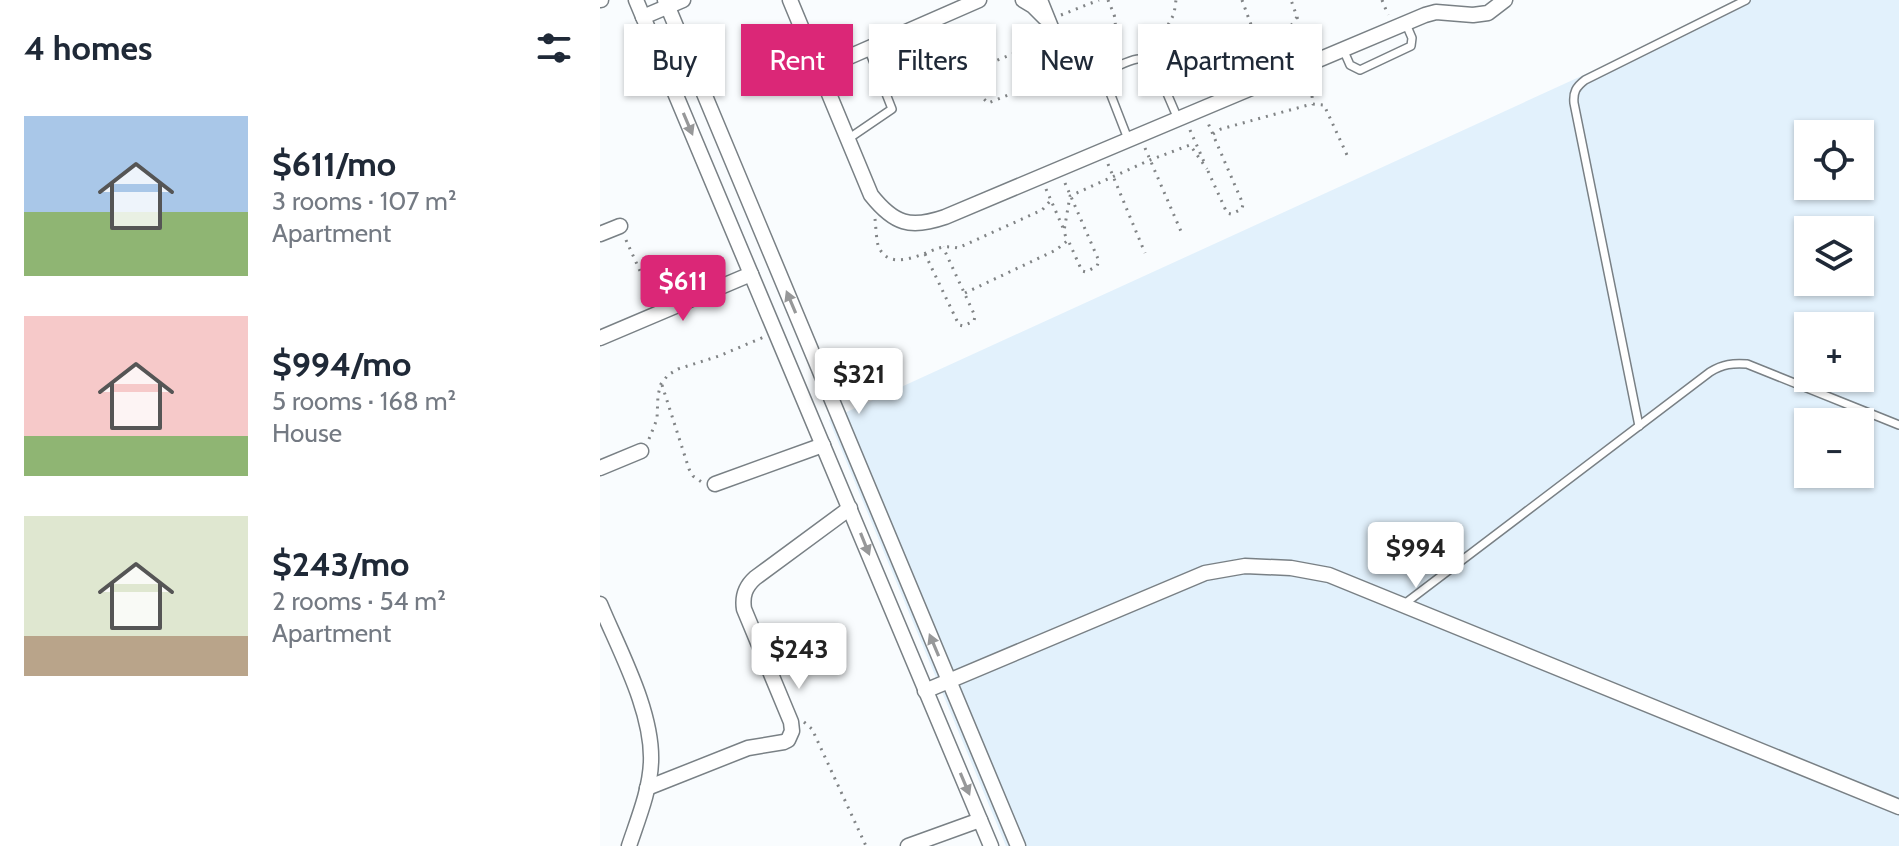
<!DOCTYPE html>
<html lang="en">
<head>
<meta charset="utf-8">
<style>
	:root { --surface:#fff; --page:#f6f6f7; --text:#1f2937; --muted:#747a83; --accent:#db2777 }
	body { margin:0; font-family:Cabin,sans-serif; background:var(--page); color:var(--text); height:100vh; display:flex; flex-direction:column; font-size:30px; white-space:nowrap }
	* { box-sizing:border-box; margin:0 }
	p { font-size:26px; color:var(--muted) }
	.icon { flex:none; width:44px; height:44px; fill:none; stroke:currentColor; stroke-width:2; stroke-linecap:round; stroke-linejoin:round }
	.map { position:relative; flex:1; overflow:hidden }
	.side { display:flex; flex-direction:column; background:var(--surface); width:600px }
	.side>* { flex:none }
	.guide { position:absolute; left:24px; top:24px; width:760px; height:72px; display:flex; gap:16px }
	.fabs { position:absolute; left:1194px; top:120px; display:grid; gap:16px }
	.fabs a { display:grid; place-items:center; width:80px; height:80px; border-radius:0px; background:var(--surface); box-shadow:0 2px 6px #0004; font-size:40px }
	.price { position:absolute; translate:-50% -68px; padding:0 18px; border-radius:8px; background:#fff; color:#222; font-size:26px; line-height:52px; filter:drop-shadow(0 2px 4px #0008) }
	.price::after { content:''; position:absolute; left:50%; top:48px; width:24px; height:18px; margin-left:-12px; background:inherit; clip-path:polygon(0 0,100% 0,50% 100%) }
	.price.current { background:var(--accent); color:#fff }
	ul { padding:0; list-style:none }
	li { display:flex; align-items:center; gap:24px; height:200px; padding:0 24px }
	li span { display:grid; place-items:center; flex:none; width:224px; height:160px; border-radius:0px; color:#555 }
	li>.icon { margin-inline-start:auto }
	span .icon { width:96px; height:96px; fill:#fffc; stroke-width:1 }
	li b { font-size:34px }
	h2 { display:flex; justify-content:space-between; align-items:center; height:96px; padding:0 24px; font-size:34px }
	.chip { padding:0 28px; border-radius:0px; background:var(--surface); box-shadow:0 2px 6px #0004; font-size:28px; line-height:72px }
	.chip.current { background:var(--accent); color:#fff }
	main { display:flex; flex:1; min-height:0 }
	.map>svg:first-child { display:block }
	.built { fill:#e2f1fc; fill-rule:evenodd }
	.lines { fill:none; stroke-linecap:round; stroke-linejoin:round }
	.service-casing { stroke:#798085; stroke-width:10 }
	.minor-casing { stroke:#798085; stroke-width:17 }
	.path { stroke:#818486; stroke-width:3; stroke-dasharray:2 6; stroke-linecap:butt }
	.service { stroke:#fff; stroke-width:7 }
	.minor { stroke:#fff; stroke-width:14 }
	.oneway { fill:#979899 }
</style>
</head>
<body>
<main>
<section class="side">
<h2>4 homes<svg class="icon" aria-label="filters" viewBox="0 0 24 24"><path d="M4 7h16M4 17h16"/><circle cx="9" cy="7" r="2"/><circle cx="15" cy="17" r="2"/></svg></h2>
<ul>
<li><span style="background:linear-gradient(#a9c7e8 60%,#8fb573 0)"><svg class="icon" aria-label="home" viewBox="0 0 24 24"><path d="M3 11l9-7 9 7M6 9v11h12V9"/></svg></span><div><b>$611/mo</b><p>3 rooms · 107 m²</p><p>Apartment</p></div></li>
<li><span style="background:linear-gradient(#f6c9c9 75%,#8fb573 0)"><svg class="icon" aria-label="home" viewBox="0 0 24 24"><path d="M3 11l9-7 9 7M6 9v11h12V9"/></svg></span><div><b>$994/mo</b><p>5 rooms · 168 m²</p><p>House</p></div></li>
<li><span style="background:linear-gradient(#dfe7d0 75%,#b9a48a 0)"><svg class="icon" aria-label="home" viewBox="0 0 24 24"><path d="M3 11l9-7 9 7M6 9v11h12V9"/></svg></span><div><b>$243/mo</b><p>2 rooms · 54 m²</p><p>Apartment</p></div></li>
</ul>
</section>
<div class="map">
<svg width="1299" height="846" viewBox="0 0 1299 846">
	<rect width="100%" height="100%" fill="#f9fcfe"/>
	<path class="built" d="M1148,0H1299V846H406L229,420ZM1208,134H1260V186H1208ZM1208,230H1260V282H1208ZM1208,326H1260V378H1208ZM1208,422H1260V474H1208Z"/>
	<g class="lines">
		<defs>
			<g id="service">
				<polyline points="743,49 750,65 760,70 811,46 812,38 806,24"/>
				<polyline points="248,139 292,109 268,48"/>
				<path d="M528,139L507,85V79L511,69C526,63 540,53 554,63L578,119"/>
				<path d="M1039,426L974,103C973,92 976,87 985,80L1146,0"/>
				<path d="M803,605L1110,372C1123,364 1133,363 1147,364L1299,425"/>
			</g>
			<g id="minor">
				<polyline points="0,0 1,0"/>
				<polyline points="36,0 391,846"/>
				<polyline points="65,0 418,846"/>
				<path d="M190,0L271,195C294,224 310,229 345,217L825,15L836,12L873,15L888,13L905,0"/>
				<polyline points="423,0 433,6 445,18"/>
				<polyline points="440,0 461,52 466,58 473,62 508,74"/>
				<polyline points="43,17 83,0"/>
				<polyline points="219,70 379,0"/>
				<polyline points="0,234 20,226"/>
				<polyline points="0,338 151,274"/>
				<polyline points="0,468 41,451"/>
				<polyline points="115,484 223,445"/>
				<path d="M0,604C19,650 53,711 51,762C50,790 38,819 29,846"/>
				<polyline points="325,691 605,573 645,566 691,568 729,575 1299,807"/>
				<path d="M47,788L148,748L184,742L188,740L192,731L191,722L144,609C142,596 145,587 155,578L250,508"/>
				<polyline points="308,846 380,820"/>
			</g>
		</defs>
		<use href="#service" class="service-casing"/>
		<use href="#minor" class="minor-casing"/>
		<g class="path">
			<path d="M508,0C510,6 515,14 515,20C517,37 507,34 516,55"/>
			<polyline points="642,0 665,63"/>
			<polyline points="782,0 788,15"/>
			<polyline points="461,15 499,0"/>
			<polyline points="697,17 707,48"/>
			<polyline points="562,36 591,51 612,85 665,63 697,17 691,0"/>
			<polyline points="553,53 574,14 576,0"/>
			<circle cx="341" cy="74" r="10"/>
			<polyline points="351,71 381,67 434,45 448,77"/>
			<polyline points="350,79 379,94 388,103 449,79 457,69"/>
			<polyline points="710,80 713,104 724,105 747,155"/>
			<polyline points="298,92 332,78"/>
			<polyline points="590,130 605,164"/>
			<polyline points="613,134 621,129 712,104"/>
			<polyline points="545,148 583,236"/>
			<polyline points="508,164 545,253"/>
			<polyline points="608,171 627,213 631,214 642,209 643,204 608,123"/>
			<polyline points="465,183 499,261 497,266 486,272 482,271 468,240"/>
			<polyline points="446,189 464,230"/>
			<path d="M275,219C276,227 276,237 278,245C288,273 321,254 339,248C346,246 352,247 358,248L442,210L451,200"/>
			<polyline points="26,240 54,302"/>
			<polyline points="325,254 359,325 363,326 374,321 375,316 343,247"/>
			<polyline points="365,293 456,250 467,241 464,231 470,196 550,160 590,145 607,169"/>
			<polyline points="62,385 89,469 93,476 103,483"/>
			<polyline points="49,439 57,419 58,395 61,384 68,375 78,369 119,356 164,337"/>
			<polyline points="204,722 212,729 266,846"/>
		</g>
		<use href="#service" class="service"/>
		<use href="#minor" class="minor"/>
	</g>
	<defs><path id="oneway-solid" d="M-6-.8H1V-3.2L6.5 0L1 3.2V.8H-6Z" transform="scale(2)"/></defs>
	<g class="oneway">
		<use href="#oneway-solid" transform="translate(88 124) rotate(67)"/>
		<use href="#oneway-solid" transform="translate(191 302) rotate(-113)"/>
		<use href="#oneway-solid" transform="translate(265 544) rotate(68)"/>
		<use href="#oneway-solid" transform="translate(334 645) rotate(-113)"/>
		<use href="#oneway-solid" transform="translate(365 784) rotate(67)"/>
	</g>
</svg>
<div class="fabs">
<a><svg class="icon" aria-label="locate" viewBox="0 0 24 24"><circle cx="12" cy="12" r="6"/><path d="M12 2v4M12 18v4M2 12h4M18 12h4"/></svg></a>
<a><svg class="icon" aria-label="layers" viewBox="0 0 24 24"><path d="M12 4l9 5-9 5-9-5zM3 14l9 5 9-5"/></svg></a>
<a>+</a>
<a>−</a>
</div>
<b class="price current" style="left:83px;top:323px">$611</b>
<b class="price" style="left:259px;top:416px">$321</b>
<b class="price" style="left:816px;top:590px">$994</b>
<b class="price" style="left:199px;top:691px">$243</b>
<div class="guide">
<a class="chip">Buy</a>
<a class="chip current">Rent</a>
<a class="chip">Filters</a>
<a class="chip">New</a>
<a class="chip">Apartment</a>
</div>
</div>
</main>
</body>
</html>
